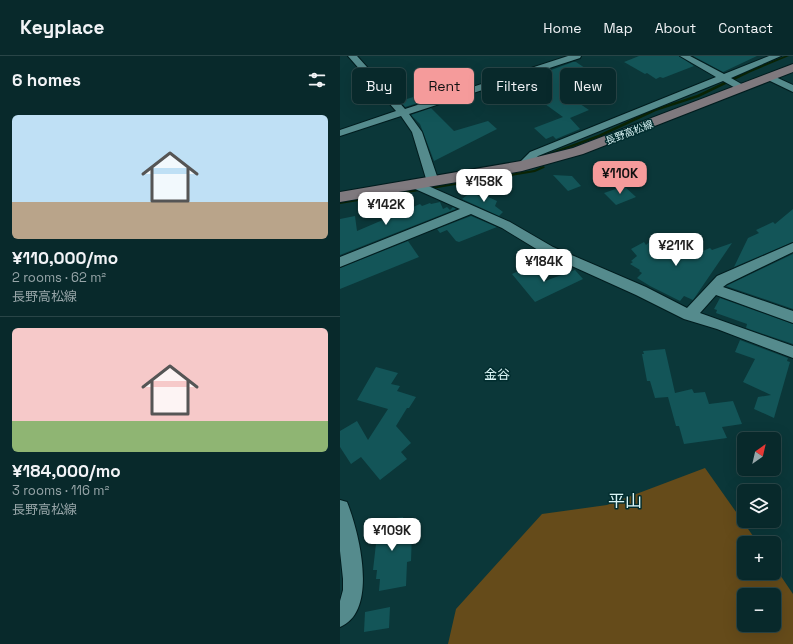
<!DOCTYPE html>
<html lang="en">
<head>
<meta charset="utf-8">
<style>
	:root { --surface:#08292b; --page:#163537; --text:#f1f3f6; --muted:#98a6a9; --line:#294547; --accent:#f59b9b }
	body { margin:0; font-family:"Space Grotesk","Noto Sans JP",sans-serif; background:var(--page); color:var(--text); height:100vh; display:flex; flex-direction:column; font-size:15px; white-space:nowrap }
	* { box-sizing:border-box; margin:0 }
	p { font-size:13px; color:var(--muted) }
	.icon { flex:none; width:22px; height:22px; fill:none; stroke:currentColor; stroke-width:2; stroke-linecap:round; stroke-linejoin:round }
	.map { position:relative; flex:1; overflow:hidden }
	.panel { display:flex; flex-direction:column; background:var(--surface); width:340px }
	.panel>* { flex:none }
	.guide { position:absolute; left:12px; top:12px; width:380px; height:36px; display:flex; gap:8px }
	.needle { width:26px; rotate:34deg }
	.buttons { position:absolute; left:397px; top:376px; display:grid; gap:8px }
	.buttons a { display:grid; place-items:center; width:44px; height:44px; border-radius:6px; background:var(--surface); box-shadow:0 4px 16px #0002,0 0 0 1px var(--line); font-size:20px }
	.price { position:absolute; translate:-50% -34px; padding:0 9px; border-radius:8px; background:#fff; color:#222; font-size:13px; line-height:26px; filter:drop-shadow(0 1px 2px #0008) }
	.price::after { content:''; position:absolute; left:50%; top:24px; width:12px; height:9px; margin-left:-6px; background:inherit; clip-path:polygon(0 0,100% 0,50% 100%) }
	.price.active { background:var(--accent); color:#111 }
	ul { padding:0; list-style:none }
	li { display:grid; align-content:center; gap:8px; height:212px; padding:0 12px }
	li+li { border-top:1px solid var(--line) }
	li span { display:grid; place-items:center; height:124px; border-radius:6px; color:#555 }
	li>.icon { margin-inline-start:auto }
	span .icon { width:72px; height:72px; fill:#fffc; stroke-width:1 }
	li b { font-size:17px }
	h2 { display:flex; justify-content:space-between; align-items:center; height:48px; padding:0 12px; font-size:17px }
	.pill { padding:0 14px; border-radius:6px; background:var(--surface); box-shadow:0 4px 16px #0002,0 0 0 1px var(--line); font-size:14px; line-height:36px }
	.pill.active { background:var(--accent); color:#111 }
	header { display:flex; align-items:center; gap:24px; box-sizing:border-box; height:56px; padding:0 20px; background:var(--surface); border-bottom:1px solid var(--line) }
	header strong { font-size:19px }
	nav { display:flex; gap:22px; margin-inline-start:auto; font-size:14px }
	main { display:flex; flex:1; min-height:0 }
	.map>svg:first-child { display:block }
	.green { fill:#654b1a; fill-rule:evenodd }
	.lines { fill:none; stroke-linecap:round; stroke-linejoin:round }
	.stream { fill:#0a2304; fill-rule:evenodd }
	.building { fill:#135558 }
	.street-casing { stroke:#011c1e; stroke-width:2 }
	.secondary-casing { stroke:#011c1e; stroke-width:2 }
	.street { fill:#558b8d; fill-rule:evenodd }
	.secondary { fill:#7f797e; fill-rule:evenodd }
	.labels { text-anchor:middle; stroke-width:3; stroke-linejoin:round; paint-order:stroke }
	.far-street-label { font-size:10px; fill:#d9f4f5; stroke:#002c2e }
	.neighbourhood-label { font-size:13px; fill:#d9f4f5; stroke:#002c2e }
	.near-quarter-label { font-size:17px; fill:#d9f4f5; stroke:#002c2e }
</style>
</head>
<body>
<header>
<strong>Keyplace</strong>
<nav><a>Home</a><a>Map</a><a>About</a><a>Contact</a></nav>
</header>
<main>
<section class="panel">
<h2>6 homes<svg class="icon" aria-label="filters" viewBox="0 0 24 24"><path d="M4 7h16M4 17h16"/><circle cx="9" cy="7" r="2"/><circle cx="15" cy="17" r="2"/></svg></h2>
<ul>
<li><span style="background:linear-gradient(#bfe0f5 70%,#b9a48a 0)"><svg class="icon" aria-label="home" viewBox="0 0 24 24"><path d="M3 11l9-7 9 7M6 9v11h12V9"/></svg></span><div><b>¥110,000/mo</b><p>2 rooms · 62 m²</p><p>長野高松線</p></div></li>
<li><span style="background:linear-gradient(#f6c9c9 75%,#8fb573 0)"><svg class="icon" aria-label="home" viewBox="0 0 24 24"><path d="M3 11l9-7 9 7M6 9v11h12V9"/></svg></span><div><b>¥184,000/mo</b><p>3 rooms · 116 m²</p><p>長野高松線</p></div></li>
</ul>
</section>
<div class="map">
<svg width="453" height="588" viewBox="0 0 453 588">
	<rect width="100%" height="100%" fill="#0b3739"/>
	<path class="green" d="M365,412L418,487H404V517H434V510L453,538V588H108L116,553L202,458L267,449ZM404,539H434V569H404Z"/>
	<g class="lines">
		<g class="stream">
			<polygon points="445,0 449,0 411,16 359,41 316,55 260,81 212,98 209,97 258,79 314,53 357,39 409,14"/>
			<polygon points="203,110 205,111 204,112 195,116 0,148 0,146 194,114"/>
		</g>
	</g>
	<g class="building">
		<polygon points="299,0 339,0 354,10 323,22 320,21 316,23 307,17 305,18 284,6"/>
		<polygon points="353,0 417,0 383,16"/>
		<polygon points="233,6 236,6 257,20 221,35 249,54 230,62 240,73 216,83 213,80 206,83 194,72 223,61 194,40 192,41 173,28"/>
		<polygon points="77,40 84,45 65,51 60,45"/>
		<polygon points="91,52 114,75 148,65 157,73 94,105 83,76 80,68 71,59"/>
		<polygon points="213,119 232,120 241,130 228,135"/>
		<polygon points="284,130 296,141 276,149 264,137"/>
		<polygon points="131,136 141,141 144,139 157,145 155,150 163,156 159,160 122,143"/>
		<polygon points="100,146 103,153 107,151 110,154 113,151 116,153 0,199 0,163 15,160 17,175 80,148 82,150 90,147 91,148"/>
		<polygon points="453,153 453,186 394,211 408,182 419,177 416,174 433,166 435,168"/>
		<polygon points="131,160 157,171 119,186 116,185 107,174 100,177 97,173"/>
		<polygon points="316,180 323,184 325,181 340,190 343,188 358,197 370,192 372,194 392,187 353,244 344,240 340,245 310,230 297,222 302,217 299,215 300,214 290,208 293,206 291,205 297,200 291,193 304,186 306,189"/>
		<polygon points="68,185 79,201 0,233 0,212"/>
		<polygon points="453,198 453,253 386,230 388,229"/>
		<polygon points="191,209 205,225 235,214 243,223 195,246 172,218"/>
		<polygon points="380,242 453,268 453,288 406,272 407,268 376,257 377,254 374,253"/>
		<polygon points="400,284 448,302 447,305 450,306 434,362 414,353 418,341 431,339 403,326 415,303 395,296"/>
		<polygon points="325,293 335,337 352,333 354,337 365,336 369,348 393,345 402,368 382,371 387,382 344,388 339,370 336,370 328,341 315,342 310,325 307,325 302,298 304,298 303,295"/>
		<polygon points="36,311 58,317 51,328 60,330 57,335 76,341 69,352 67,352 56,370 71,387 61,396 67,403 40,424 21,401 11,408 0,391 0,375 17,365 28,384 48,353 17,344"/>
		<polygon points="63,461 63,468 71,467 71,476 72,476 71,505 67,506 66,530 39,535 40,523 36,523 37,514 33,514 37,479 33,480 34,465"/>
		<polygon points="50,551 49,572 24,576 25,556"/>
	</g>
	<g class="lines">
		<defs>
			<g id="street">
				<polygon points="8,0 17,0 65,53 228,0 241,0 240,2 69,58 82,76 99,126 97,129 89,129 87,126 72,76 61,60 0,80 0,74 56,55"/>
				<polygon points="340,0 350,0 384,18 429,0 441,0 391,22 405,30 407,32 405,34 399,34 383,25 198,100 186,112 182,113 176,110 190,96 376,21"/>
				<polygon points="429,18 453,29 453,36 426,23 424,21 426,19"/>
				<polygon points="77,125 170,166 213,191 306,231 347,252 377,220 453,187 453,196 387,228 383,231 453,255 453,267 376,239 360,257 453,290 453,302 377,273 344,263 296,239 203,197 162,172 131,158 0,211 0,201 120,153 73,132 71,129 73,126"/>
				<path d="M0,444L7,446C19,476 39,555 0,571V545L3,534V523L0,495Z"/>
			</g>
			<polygon id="secondary" points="453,8 453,16 243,98 182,115 0,146 0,136 181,105 233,92"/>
		</defs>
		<use href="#street" class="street-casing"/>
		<use href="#secondary" class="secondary-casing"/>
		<use href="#street" class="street"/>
		<use href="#secondary" class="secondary"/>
	</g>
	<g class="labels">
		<g class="far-street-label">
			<text transform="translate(289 76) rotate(-21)" y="4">長野高松線</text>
		</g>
		<g class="neighbourhood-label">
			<text x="157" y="323">金谷</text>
		</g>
		<g class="near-quarter-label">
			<text x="285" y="451">平山</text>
		</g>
	</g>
</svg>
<div class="buttons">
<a><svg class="needle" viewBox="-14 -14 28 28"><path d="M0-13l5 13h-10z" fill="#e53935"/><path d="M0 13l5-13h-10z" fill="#98a6a9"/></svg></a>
<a><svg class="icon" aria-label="layers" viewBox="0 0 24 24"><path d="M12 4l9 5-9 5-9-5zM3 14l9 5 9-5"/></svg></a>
<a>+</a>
<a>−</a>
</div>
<b class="price active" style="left:280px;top:139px">¥110K</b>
<b class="price" style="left:144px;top:147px">¥158K</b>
<b class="price" style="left:46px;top:170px">¥142K</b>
<b class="price" style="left:336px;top:211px">¥211K</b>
<b class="price" style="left:204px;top:227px">¥184K</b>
<b class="price" style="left:52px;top:496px">¥109K</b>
<div class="guide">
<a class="pill">Buy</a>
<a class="pill active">Rent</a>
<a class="pill">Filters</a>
<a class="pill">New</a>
</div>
</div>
</main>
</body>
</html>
